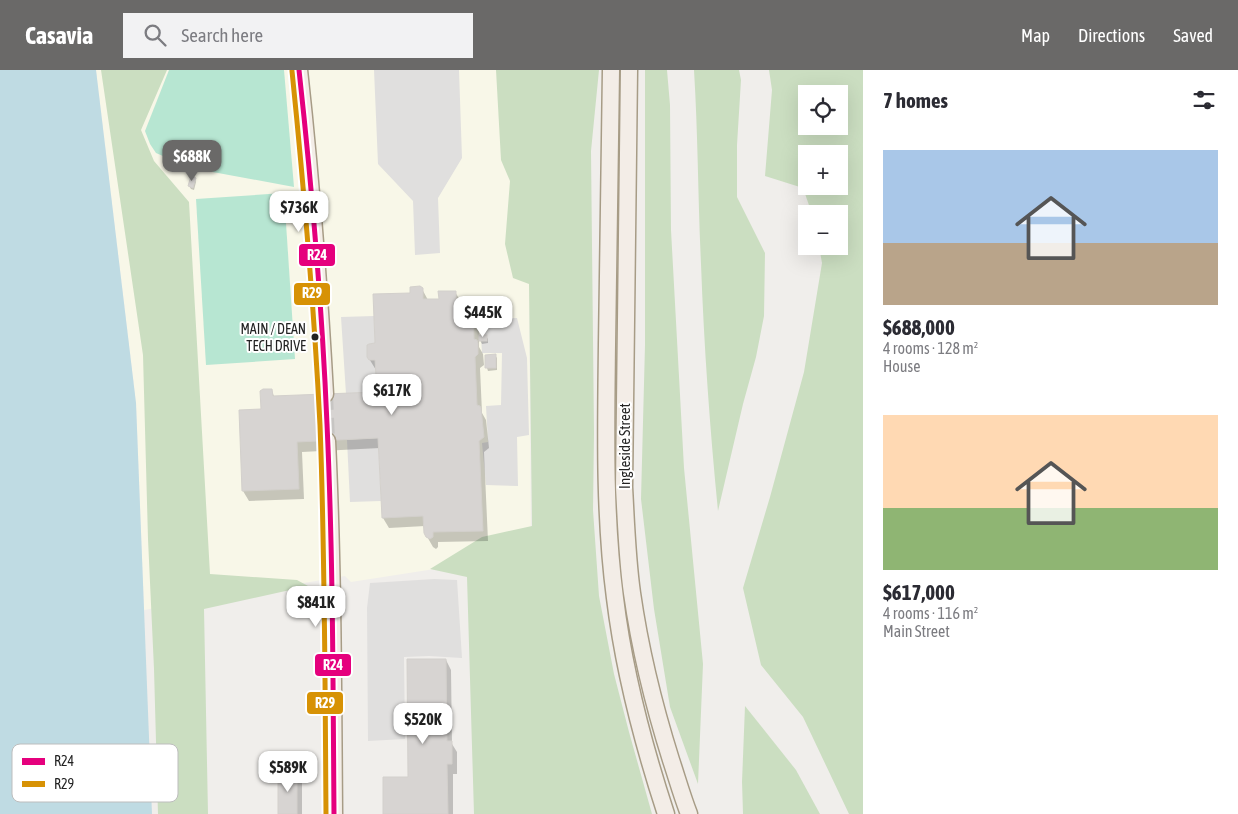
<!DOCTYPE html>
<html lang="en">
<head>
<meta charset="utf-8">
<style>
	:root { --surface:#fff; --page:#f2f2f3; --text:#2b2b33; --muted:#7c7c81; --accent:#6a6968 }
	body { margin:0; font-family:"Asap Condensed",sans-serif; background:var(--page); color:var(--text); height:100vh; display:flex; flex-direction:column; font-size:19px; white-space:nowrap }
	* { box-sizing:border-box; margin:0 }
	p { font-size:16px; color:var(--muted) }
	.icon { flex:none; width:28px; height:28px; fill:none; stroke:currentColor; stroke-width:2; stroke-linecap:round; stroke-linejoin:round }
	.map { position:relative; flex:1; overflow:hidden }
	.drawer { display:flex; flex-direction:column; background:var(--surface); width:375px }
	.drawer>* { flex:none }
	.tools { position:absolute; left:798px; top:15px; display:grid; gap:10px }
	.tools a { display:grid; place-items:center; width:50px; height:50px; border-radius:0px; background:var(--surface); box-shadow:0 5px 20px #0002; font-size:25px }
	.price { position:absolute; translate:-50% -42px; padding:0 11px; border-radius:10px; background:#fff; color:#222; font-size:16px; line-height:32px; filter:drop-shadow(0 1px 2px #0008) }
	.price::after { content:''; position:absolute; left:50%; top:30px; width:15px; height:11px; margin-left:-8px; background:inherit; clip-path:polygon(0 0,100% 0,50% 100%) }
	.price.selected { background:var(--accent); color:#fff }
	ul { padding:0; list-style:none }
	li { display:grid; align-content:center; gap:10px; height:265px; padding:0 20px }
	li span { display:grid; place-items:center; height:155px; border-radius:0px; color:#555 }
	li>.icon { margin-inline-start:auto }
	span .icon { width:90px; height:90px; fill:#fffc; stroke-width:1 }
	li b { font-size:21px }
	h2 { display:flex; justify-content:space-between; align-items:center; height:60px; padding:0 20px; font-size:21px }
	header { display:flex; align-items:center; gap:30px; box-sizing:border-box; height:70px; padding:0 25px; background:var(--accent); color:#fff }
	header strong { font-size:24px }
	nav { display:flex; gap:28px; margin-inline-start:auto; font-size:18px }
	.search { width:350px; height:45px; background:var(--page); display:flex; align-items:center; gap:12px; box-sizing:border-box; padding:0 18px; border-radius:0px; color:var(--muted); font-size:19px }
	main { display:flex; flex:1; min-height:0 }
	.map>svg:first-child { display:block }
	.education { fill:#f8f7e8 }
	.forest { fill:#cbdec1; fill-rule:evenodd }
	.pitch { fill:#b7e6d2 }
	.parking { fill:#e0dfde }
	.water { fill:#bfdbe3 }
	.shadow { fill:#0003 }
	.building { fill:#d7d4d2; stroke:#d3d0cc }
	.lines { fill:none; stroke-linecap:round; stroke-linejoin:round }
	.major-tunnel { stroke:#c7c5c3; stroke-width:16; stroke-dasharray:16 8; stroke-linecap:butt }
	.major-casing { stroke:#a79c86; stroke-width:19 }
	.major { stroke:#f3ede7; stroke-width:16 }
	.bus-1-casing { stroke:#fff; stroke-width:9 }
	.bus-2-casing { stroke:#fff; stroke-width:9 }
	.bus-1 { stroke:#e5007d; stroke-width:5 }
	.bus-2 { stroke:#d79205; stroke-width:5 }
	.bus-dot { fill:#222; stroke:#fff; stroke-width:2 }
	.labels { text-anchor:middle; stroke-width:4; stroke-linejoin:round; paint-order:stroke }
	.bus-label { font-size:14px; fill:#222; stroke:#fff; text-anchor:end }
	.street-label { font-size:15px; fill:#222; stroke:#fff }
	.key { fill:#fff; stroke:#bdbdbd; stroke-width:1 }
	.key-label { font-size:14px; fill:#222 }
	.line-badge { stroke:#fff; stroke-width:2 }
	.badge-label { font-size:14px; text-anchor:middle; font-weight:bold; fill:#fff }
</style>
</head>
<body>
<header>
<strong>Casavia</strong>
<div class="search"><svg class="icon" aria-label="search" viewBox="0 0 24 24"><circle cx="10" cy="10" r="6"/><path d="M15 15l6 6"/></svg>Search here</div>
<nav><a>Map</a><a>Directions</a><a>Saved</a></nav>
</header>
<main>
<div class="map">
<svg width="863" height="744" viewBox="0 0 863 744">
	<rect width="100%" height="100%" fill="#f0eeeb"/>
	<polygon class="education" points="96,0 589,0 529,206 531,484 351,512 345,506 144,540 136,333"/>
	<g class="forest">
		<polygon points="101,0 167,0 141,60 154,91 189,132 210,504 297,510 308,516 204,539 208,744 158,744 154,599 148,469 143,285"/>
		<polygon points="496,0 599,0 591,81 594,363 593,440 599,526 614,604 629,662 652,744 474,744 467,507 430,499 482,467 532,456 529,214 513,208 505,174 510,111 501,90"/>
		<polygon points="645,0 667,0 670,35 671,160 684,398 703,594 698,714 670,637 654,539 641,429 645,275"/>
		<path d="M694,0H739L741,10L737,75V127L765,183L764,246L756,287L743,334L718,441C710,359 704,277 701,194C698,129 698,65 694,0Z"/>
		<path d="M769,0H863V744H849L803,647L761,595L743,518L770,427L804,302L822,193L819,176H839V144H812L803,118L765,106L772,20ZM806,24H839V56H806ZM806,84H839V116H806Z"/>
		<polygon points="745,636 796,700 820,744 743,744 742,712"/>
	</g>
	<g class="pitch">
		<polygon points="169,0 284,0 294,117 191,98 156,83 150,74 145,61"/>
		<polygon points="284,123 295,289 206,295 196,129"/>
	</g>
	<g class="parking">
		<polygon points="374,0 459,0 462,88 438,128 440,183 415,185 413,131 378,94"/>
		<polygon points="374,246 375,273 369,274 367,275 367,287 369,290 375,290 377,322 346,324 341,247"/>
		<polygon points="517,248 527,288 529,365 517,367 518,416 486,415 482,373 488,372 486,336 501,335 502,283 482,283 480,249"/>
		<polygon points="378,368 381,431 350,432 347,370"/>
		<polygon points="434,509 457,510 462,588 429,586 404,587 405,669 368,671 367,538 370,513"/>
	</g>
	<polygon class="water" points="0,0 96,0 136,333 152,744 0,744"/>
	<g class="shadow">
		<polygon points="195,109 196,112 194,120 191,119 189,116"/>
		<polygon points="422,219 428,230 440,230 455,222 460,230 472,230 478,240 479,266 486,266 488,269 488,273 482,274 479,268 479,277 483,284 484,295 480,298 482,343 486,350 489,378 484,382 488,471 438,472 438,477 436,479 433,477 425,463 425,456 389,458 383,448 380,378 302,382 304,429 249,431 243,421 263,340 271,320 275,328 378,324 376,300 368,287 411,224"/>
		<polygon points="495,285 497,288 497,300 488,301 487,298"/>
		<polygon points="446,590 451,600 452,674 457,682 457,704 453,704 453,744 385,744 409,708"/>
		<polygon points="296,703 302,713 302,744 280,744"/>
	</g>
	<g class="building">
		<polygon points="191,106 196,108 193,118 188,116"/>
		<polygon points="420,216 423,218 423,229 439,229 438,221 456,221 456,229 473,229 474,269 477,270 478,273 478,284 475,287 477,335 480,336 481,338 484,367 479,371 483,461 433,462 433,467 430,469 426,467 424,463 423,446 382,448 378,368 297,372 299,419 242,421 239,340 261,339 260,321 263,319 272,319 273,326 377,322 375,290 369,290 367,287 367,275 369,274 375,273 373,224 410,223 410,217"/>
		<rect x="479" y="265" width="8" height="6"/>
		<polygon points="496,284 496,298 485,298 485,285"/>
		<polygon points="407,589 446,589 447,671 452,671 452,694 447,694 448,744 383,744 383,707 408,707"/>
		<rect x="278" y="702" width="19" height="42"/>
	</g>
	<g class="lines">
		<polyline class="major-tunnel" points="325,324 327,371"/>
		<defs>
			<g id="major">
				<path d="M299,0C311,108 319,216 325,324"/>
				<path d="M611,0C609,92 608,184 607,275C606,359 604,444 615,528C624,602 643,674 666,744"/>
				<path d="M629,0L624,417C626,452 627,488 632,523C640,579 654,636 671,690C677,708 682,726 689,744"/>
				<path d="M327,371C333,495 333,620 334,744"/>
			</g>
		</defs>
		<use href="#major" class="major-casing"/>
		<use href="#major" class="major"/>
		<defs>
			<path id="bus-1" d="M299,0C312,118 322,236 327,354C333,484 333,614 334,744"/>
			<path id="bus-2" d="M292,1C304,119 314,236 320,355C325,484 325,614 326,744"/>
		</defs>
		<use href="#bus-1" class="bus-1-casing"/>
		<use href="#bus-2" class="bus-2-casing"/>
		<use href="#bus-1" class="bus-1"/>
		<use href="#bus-2" class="bus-2"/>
	</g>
	<circle class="bus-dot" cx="315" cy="267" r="4.5"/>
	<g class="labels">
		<g class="bus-label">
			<text x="306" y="264">MAIN / DEAN<tspan x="306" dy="17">TECH DRIVE</tspan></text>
		</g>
		<g class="street-label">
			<text transform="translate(625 376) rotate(-90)" y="5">Ingleside Street</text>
		</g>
	</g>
	<rect x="12" y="674" width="166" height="58" rx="8" class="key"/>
	<rect x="22" y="688" width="23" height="7" fill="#e5007d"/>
	<rect x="22" y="711" width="23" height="6" fill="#d79205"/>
	<g class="key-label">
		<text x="54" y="696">R24</text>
		<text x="54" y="719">R29</text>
	</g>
	<g class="line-badge">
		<rect x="298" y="173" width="38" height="24" rx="5" fill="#e5007d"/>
		<rect x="293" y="212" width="38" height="24" rx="5" fill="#d79205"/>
		<rect x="314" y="583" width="38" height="24" rx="5" fill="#e5007d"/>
		<rect x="306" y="621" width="38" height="24" rx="5" fill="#d79205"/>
	</g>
	<g class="badge-label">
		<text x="317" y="190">R24</text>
		<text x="312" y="228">R29</text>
		<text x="333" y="600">R24</text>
		<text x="325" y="638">R29</text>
	</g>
</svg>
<div class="tools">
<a><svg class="icon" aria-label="locate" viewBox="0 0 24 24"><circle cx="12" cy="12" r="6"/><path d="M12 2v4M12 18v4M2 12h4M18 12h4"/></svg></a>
<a>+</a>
<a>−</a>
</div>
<b class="price selected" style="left:192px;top:112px">$688K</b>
<b class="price" style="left:299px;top:163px">$736K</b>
<b class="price" style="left:483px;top:268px">$445K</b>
<b class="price" style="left:392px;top:346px">$617K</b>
<b class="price" style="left:316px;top:558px">$841K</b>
<b class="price" style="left:423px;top:675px">$520K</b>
<b class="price" style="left:288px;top:723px">$589K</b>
</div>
<section class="drawer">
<h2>7 homes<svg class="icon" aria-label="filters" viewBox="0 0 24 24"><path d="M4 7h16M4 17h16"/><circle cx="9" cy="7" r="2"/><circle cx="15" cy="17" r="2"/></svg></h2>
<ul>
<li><span style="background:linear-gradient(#a9c7e8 60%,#b9a48a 0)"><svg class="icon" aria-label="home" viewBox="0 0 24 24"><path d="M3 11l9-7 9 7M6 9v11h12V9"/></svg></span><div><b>$688,000</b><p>4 rooms · 128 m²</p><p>House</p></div></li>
<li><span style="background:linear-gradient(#ffd9b3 60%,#8fb573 0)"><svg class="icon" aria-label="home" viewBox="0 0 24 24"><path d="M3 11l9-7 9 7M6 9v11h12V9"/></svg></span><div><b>$617,000</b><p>4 rooms · 116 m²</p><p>Main Street</p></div></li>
</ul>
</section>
</main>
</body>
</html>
